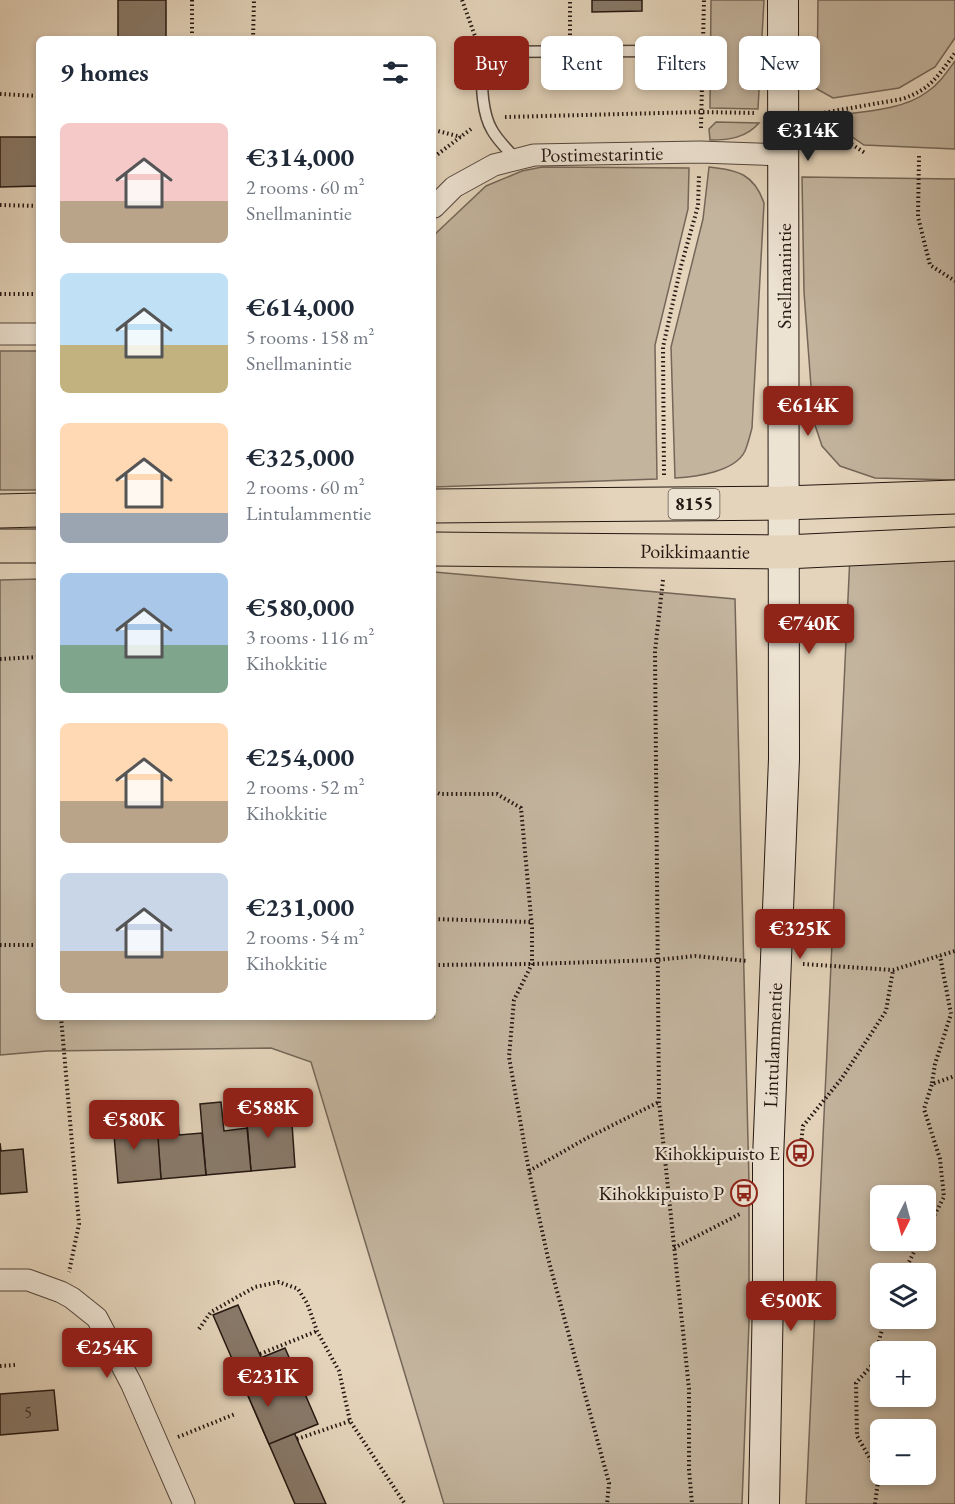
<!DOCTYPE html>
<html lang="en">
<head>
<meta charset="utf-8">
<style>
	:root { --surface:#fff; --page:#f2f2f3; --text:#1f2937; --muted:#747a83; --accent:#8f2418 }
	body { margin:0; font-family:"EB Garamond",serif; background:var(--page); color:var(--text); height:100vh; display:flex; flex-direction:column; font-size:22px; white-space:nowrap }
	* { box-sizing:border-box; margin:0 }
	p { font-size:20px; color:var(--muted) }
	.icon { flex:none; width:33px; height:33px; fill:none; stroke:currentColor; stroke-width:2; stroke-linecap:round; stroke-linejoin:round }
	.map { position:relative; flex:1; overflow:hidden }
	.sheet { position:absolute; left:36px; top:36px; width:400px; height:984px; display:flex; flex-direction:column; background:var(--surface); border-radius:9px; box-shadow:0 3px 9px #0003 }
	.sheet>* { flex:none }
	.banner { position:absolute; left:454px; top:36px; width:410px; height:54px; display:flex; gap:12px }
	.needle { width:39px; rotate:186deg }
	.controls { position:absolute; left:870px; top:1185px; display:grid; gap:12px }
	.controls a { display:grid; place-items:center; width:66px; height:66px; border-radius:9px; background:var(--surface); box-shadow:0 3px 9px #0003; font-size:30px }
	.price { position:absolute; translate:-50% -51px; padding:0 14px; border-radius:6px; background:var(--accent); color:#fff; font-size:20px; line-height:39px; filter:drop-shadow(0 2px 3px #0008) }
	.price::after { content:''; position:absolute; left:50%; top:36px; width:18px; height:14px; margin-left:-9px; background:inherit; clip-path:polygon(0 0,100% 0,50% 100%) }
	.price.active { background:#222; color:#fff }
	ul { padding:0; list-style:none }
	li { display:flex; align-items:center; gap:18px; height:150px; padding:0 24px }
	li span { display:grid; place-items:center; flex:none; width:168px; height:120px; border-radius:9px; color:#555 }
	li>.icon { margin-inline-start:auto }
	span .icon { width:72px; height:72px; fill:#fffc; stroke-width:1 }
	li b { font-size:26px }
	h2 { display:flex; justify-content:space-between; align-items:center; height:72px; padding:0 24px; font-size:26px }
	.tag { padding:0 21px; border-radius:9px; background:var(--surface); box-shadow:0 3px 9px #0003; font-size:21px; line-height:54px }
	.tag.active { background:var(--accent); color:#fff }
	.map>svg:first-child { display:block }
	.green { fill:#c3b49e; stroke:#746658; stroke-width:1.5; fill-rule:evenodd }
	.building { fill:#887969; stroke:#241711; stroke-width:1.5 }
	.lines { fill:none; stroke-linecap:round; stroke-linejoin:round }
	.lane-casing { stroke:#54463c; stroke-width:13 }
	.street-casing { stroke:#54463c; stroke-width:23 }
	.secondary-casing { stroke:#241711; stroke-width:32 }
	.primary-casing { stroke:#241711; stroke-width:35 }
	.path { stroke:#241711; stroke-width:4; stroke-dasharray:1.5 3; stroke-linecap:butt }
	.lane { stroke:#ede3d3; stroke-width:10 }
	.street { stroke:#ede3d3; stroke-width:21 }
	.secondary { stroke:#ede3d3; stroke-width:30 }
	.primary { stroke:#e4d4bb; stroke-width:33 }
	.labels { text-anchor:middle; stroke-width:4.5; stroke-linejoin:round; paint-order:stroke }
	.number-label { font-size:16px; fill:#3d3027 }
	.shield { fill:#ede3d3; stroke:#60544b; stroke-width:1.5 }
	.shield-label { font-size:18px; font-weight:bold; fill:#241711 }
	.street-label { font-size:20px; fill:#241711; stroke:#ede3d3 }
	.poi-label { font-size:20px; fill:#241711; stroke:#ede3d3; text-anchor:end }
</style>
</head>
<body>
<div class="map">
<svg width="955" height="1504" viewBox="0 0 955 1504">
	<rect width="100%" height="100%" fill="#e4d4bb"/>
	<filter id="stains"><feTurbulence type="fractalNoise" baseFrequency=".00333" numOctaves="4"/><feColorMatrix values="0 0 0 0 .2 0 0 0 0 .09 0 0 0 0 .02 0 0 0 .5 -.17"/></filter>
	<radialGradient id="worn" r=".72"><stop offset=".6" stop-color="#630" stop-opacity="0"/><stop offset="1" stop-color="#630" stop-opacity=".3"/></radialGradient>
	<g class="green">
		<polygon points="711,0 764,0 758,109 710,108"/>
		<polygon points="818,0 955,0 955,38 935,67 899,88 833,98 817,89"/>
		<path d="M955,61V149L864,145L823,117C854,112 901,112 927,92C939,84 947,72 955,61Z"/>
		<path d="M716,122L759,123C746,138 729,140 710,140L709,129Z"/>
		<path d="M798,123C815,123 827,135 841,144L815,143L797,132Z"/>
		<polygon points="542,167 689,168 688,209 655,345 657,479 434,487 434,235 486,186 522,171"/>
		<path d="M709,167C738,170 754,174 764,203L752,428C750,435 748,444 745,451C735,472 695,477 675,478L671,347L703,219Z"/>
		<polygon points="802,177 955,179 955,480 875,478 840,466 822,446 815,425 812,400 804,292"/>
		<rect x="0" y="351" width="39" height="139"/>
		<path d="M850,555H955V1504H806ZM880,1196H926V1240H880ZM880,1274H926V1318H880ZM880,1352H926V1396H880ZM880,1430H926V1474H880Z"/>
		<polygon points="434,572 735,599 749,1183 749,1322 742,1504 444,1504 311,1062 271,1048 47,1051 0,1055 0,580 39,579 39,1017 434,1017"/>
	</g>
	<g class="building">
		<rect x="118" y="0" width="48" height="39"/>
		<polygon points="592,0 642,0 642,11 592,12"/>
		<polygon points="0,137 39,137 39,186 0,187"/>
		<polygon points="266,1098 269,1125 292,1124 295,1167 251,1171 245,1099"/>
		<polygon points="221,1102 224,1131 247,1128 251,1171 206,1175 200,1104"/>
		<polygon points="177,1106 179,1135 202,1133 206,1175 161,1179 155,1109"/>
		<polygon points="133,1109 136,1138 158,1137 161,1179 118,1183 112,1111"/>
		<polygon points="0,1143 1,1151 23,1149 27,1192 0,1194"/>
		<polygon points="238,1305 297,1439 326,1504 295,1504 213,1315"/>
		<polygon points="285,1348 318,1424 269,1444 236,1368"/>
		<polygon points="54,1390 58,1430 0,1435 0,1394"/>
	</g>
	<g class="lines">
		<defs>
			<path id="lane" d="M516,159C508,150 498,141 492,130C480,110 482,75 481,52L655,51"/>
			<g id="street">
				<path id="s1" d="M434,207L454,187L494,165L534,155L700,152L784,155"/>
				<polyline points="0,334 39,334"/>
				<polyline points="0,1280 28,1280 61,1292 72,1298 97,1318 132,1385 184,1504"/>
			</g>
			<g id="secondary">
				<path id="s2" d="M764,1504L768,1294V1159L784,759L783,0"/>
			</g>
			<g id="primary">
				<polyline points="434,506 784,503 955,497"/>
				<polyline points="0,511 39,510"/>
				<polyline points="0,546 39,546"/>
				<path id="s3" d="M434,549L785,552L955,544"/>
			</g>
		</defs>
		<use href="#lane" class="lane-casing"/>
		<use href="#street" class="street-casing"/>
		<use href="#secondary" class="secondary-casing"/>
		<use href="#primary" class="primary-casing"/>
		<g class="path">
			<polyline points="192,0 192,39"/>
			<polyline points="462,0 475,36"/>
			<polyline points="570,35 570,0"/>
			<polyline points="253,39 254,0"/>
			<polyline points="0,94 39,96"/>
			<path d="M811,115L902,99C930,90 938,76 955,53"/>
			<polyline points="505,117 701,112 755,113"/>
			<polyline points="810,117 865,153"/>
			<polyline points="701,128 704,0"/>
			<polyline points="434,130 461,137"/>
			<polyline points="919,156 918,217 930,265 955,281"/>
			<polyline points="434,157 471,129"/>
			<polyline points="0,205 39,206"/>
			<polyline points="0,294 39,294"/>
			<polyline points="664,475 663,347 681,266 698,206 699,175"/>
			<polyline points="663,580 655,651 659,1102 689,1389 689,1469 692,1504"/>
			<polyline points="0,659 39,657"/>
			<polyline points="434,791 440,794 497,794 521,808 532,928 532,964 514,1000 509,1057 529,1171 548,1258 609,1483 607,1504"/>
			<polyline points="434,919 531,922"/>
			<polyline points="0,945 39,945"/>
			<polyline points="803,964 893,970 955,951"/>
			<polyline points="434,965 532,964 657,960 695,956 747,961"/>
			<polyline points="61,1017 79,1224 69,1272"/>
			<polyline points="932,1083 935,1064 951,1014 940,956"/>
			<polyline points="800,1153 803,1126 842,1078 886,1011 893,970"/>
			<polyline points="529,1171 587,1138 659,1102"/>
			<polyline points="926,1231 944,1197 940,1159 924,1109 932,1084 955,1076"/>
			<polyline points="674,1248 740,1214"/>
			<polyline points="903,1274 920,1240"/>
			<polyline points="199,1329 211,1312 255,1287 279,1282 298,1289 307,1303 317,1331 339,1371 350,1421 405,1504"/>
			<polyline points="260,1354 317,1331"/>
			<polyline points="0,1366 15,1365"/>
			<polyline points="178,1437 235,1414"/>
			<polyline points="297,1439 350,1421"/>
			<polyline points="875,1504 879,1474 857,1436 856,1383 873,1364 885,1318"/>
		</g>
		<use href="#lane" class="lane"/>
		<use href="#street" class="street"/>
		<use href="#secondary" class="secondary"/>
		<use href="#primary" class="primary"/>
	</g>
	<defs>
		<symbol id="bus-ring" viewBox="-11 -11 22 22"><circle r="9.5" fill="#ede3d3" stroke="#8f2418" stroke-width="1.5"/><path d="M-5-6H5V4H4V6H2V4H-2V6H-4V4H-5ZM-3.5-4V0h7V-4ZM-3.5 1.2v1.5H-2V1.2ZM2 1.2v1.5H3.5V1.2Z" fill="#8f2418"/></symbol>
	</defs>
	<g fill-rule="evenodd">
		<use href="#bus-ring" x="785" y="1138" width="30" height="30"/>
		<use href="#bus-ring" x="729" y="1178" width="30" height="30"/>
	</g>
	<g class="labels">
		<g class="number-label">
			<text x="28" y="1418">5</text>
		</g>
		<rect class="shield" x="668.5" y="489" width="51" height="30" rx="4.5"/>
		<g class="shield-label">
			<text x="694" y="510">8155</text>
		</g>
		<g class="street-label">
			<text dy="7" stroke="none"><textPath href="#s1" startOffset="183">Postimestarintie</textPath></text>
			<text transform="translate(784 276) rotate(-90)" y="7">Snellmanintie</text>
			<text dy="7" stroke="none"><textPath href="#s3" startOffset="261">Poikkimaantie</textPath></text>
			<text dy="7" stroke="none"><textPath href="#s2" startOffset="459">Lintulammentie</textPath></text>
		</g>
		<g class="poi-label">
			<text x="780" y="1160">Kihokkipuisto E</text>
			<text x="724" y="1200">Kihokkipuisto P</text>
		</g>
	</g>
	<rect width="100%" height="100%" filter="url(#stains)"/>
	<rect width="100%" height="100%" fill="url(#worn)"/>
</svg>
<div class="controls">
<a><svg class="needle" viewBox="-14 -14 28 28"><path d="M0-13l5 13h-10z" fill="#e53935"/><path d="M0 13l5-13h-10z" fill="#747a83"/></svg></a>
<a><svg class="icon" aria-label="layers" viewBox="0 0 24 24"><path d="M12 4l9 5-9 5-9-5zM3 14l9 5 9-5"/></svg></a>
<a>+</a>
<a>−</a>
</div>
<b class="price active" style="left:808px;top:162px">€314K</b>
<b class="price" style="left:808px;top:437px">€614K</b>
<b class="price" style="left:809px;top:655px">€740K</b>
<b class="price" style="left:800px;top:960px">€325K</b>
<b class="price" style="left:268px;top:1139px">€588K</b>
<b class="price" style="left:134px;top:1151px">€580K</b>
<b class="price" style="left:791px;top:1332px">€500K</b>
<b class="price" style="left:107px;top:1379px">€254K</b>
<b class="price" style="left:268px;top:1408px">€231K</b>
<div class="banner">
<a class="tag active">Buy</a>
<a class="tag">Rent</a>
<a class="tag">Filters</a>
<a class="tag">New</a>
</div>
<section class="sheet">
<h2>9 homes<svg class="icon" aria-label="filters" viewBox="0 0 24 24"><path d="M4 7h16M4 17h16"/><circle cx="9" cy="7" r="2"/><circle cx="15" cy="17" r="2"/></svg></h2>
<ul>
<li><span style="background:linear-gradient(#f6c9c9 65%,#b9a48a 0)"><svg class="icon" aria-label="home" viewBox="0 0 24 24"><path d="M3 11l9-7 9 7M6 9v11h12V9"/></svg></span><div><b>€314,000</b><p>2 rooms · 60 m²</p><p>Snellmanintie</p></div></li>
<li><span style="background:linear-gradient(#bfe0f5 60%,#c2b280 0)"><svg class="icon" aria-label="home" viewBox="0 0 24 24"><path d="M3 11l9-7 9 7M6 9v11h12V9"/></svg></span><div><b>€614,000</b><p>5 rooms · 158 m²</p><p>Snellmanintie</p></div></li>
<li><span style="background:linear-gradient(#ffd9b3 75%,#9aa5b1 0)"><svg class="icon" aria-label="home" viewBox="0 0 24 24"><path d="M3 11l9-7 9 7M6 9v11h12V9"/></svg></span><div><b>€325,000</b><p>2 rooms · 60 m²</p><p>Lintulammentie</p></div></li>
<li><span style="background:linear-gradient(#a9c7e8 60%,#7fa58c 0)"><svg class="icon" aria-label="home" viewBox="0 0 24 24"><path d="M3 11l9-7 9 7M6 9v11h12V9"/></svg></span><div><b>€580,000</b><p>3 rooms · 116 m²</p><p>Kihokkitie</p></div></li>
<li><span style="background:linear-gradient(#ffd9b3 65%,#b9a48a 0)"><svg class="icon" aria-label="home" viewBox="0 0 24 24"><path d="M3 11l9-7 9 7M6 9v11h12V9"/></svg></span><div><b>€254,000</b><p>2 rooms · 52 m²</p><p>Kihokkitie</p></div></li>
<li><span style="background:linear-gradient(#c9d6e8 65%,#b9a48a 0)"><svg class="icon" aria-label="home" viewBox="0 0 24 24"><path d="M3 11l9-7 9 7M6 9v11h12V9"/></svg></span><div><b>€231,000</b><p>2 rooms · 54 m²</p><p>Kihokkitie</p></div></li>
</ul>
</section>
</div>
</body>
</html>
